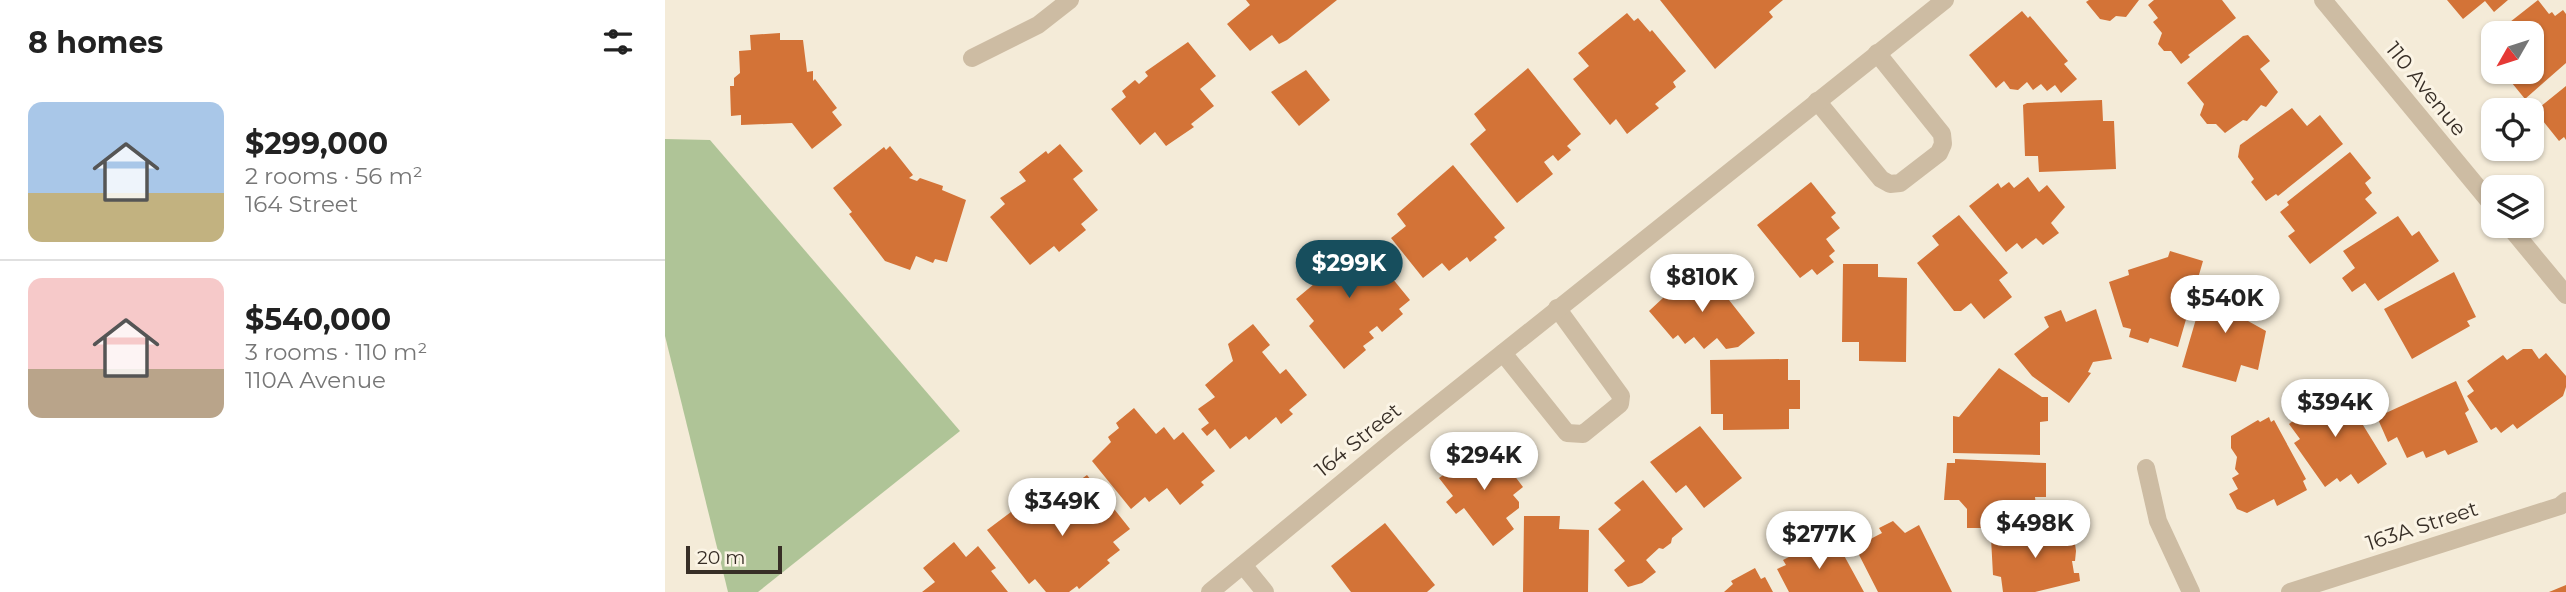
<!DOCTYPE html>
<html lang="en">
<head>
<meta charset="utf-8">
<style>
	:root { --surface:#fff; --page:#f6f6f6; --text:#222; --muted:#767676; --line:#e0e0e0; --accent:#174e5d }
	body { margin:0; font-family:Montserrat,sans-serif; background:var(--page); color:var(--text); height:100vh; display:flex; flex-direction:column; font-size:26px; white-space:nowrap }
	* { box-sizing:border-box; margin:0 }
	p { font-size:23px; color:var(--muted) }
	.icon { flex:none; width:38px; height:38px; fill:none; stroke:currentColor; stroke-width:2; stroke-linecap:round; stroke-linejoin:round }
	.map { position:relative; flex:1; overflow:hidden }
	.drawer { display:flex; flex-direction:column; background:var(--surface); width:665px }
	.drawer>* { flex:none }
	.needle { width:46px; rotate:231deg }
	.controls { position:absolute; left:1816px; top:21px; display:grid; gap:14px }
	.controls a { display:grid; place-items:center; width:63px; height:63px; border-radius:14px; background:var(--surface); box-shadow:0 2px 5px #0004; font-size:35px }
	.scale { position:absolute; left:21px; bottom:18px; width:96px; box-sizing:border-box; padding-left:7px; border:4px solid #372e26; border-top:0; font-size:19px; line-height:24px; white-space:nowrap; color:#372e26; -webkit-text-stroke:5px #fbf4e5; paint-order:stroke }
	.price { position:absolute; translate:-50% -60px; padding:0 16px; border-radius:24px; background:#fff; color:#222; font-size:23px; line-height:46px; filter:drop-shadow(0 2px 4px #0008) }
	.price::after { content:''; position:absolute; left:50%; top:42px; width:21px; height:16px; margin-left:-10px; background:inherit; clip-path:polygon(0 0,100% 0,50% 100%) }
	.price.selected { background:var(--accent); color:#fff }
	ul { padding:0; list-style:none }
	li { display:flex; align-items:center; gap:21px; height:175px; padding:0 28px }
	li+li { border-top:2px solid var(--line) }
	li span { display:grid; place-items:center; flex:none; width:196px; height:140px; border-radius:14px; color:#555 }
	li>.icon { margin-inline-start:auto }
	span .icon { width:84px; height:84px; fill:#fffc; stroke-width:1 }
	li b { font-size:30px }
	h2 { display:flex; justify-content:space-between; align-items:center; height:84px; padding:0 28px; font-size:30px }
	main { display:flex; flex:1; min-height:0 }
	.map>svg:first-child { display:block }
	.green { fill:#afc497 }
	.building { fill:#d37337 }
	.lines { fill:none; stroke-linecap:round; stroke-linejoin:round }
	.minor { stroke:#cdbca3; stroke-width:18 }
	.tertiary { stroke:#cdbca3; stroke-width:18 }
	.labels { text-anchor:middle; stroke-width:6; stroke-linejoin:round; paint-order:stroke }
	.street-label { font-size:21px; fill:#372e26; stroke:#fbf4e5 }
</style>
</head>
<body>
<main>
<section class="drawer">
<h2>8 homes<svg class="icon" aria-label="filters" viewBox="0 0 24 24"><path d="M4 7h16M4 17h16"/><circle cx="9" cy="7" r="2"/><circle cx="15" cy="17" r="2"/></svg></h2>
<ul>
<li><span style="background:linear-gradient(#a9c7e8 65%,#c2b280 0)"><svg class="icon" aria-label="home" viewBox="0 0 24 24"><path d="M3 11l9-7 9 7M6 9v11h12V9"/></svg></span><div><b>$299,000</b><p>2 rooms · 56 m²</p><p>164 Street</p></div></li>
<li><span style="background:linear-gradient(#f6c9c9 65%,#b9a48a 0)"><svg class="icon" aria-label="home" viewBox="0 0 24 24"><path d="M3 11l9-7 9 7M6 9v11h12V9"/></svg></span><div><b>$540,000</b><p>3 rooms · 110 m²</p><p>110A Avenue</p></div></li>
</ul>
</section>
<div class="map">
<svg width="1901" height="592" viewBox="0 0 1901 592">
	<rect width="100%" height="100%" fill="#f4ebd8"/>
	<polygon class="green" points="0,139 45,140 295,431 93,592 63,592 0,336"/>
	<g class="building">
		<polygon points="581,0 672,0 622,40 614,44 607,35 585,51 562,24 585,5"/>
		<polygon points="995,0 1118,0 1104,12 1108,17 1050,69"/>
		<polygon points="1424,0 1474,0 1461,17 1451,16 1445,21 1435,19 1421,2"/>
		<polygon points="1489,0 1557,0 1571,18 1523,55 1525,57 1516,64 1506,51 1499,51 1493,44 1497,33 1488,22 1493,18 1483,5"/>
		<polygon points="1782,0 1843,0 1829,12 1820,1 1798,19"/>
		<polygon points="1873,0 1884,14 1887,12 1890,16 1898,10 1901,14 1901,63 1860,99 1838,72 1867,72 1867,33 1831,33"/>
		<polygon points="1357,11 1363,18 1365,16 1403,61 1399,64 1412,79 1396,93 1390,85 1382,91 1376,84 1368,90 1362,82 1353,90 1345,89 1339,81 1331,88 1304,55"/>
		<polygon points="962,13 969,21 973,18 985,32 987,30 1021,71 1008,82 1011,87 990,104 994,108 962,134 951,119 945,125 908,79 924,66 913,53"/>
		<polygon points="115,33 115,40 138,40 142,72 148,71 148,81 150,79 172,108 167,112 177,125 147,149 127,123 76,125 76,115 66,116 65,86 69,86 69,78 75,73 74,51 86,50 85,35"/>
		<polygon points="1583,35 1605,61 1595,69 1613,92 1601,107 1596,105 1582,121 1578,120 1560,133 1551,124 1542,124 1535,115 1539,104 1522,83 1578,36"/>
		<polygon points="523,42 551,76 535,89 549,106 526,124 529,127 501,146 490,132 475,145 446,109 461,97 457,91 470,80 474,84 483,76 480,72"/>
		<polygon points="863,68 916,134 902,146 906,150 893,161 888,155 879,162 888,174 852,203 805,144 821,130 809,114"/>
		<polygon points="641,70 665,100 634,126 606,92"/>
		<polygon points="1901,86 1901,140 1899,137 1894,141 1870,111"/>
		<polygon points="1437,100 1438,121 1449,121 1451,169 1374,172 1373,156 1360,156 1358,105 1362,103"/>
		<polygon points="1627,108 1642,126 1655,115 1678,144 1613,196 1611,194 1601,201 1586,182 1589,179 1573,157 1575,145"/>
		<polygon points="395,144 418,171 408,179 433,210 416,224 421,230 394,252 389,246 365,265 325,217 340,204 335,198 361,181 354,172 381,151 383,154"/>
		<polygon points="225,146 248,175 244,178 252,181 255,178 278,186 277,190 301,200 282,262 270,259 268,263 251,256 245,270 220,261 184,214 187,212 168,188 219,147 221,150"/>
		<polygon points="1685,152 1706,178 1700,183 1707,193 1700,199 1712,213 1645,264 1623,236 1630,231 1615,212 1624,205 1622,202"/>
		<polygon points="788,165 840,228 829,237 832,240 805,262 802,257 784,271 777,263 758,278 726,238 741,226 732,214"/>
		<polygon points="1363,177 1374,192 1382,185 1400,207 1386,223 1394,233 1378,245 1371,238 1357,249 1352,243 1341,252 1304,206 1333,183 1336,188 1344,182 1349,188"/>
		<polygon points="1146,182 1171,213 1166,217 1175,228 1161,239 1170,251 1164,256 1169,262 1152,275 1147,269 1135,278 1092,225"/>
		<polygon points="1294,215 1343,273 1334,280 1347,297 1319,319 1306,303 1296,311 1289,311 1252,263 1274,245 1267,236"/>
		<polygon points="1733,216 1747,236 1754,231 1774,261 1713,301 1700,283 1687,292 1677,278 1690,268 1678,251"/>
		<polygon points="670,240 687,256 700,245 745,300 734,309 738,314 717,332 712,326 704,332 709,338 698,346 701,350 679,369 644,326 649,321 631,299 649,284 635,268"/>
		<polygon points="1505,251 1538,261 1513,347 1485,338 1483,343 1464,337 1466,329 1458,327 1444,282 1464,275 1463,270 1503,257"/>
		<polygon points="1178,264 1213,264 1213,277 1242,278 1241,362 1194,361 1194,342 1177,342"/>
		<polygon points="1038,267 1090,333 1073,347 1061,349 1052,338 1039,349 1029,337 1020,344 1013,335 1008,339 984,311 1013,284 1015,287"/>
		<polygon points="1789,272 1811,317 1802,321 1805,326 1747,359 1719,309"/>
		<polygon points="1579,285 1593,310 1585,313 1583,321 1601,331 1593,370 1576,365 1571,382 1517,367 1540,288 1553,292 1555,286 1571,291"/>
		<polygon points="1431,309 1447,359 1428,362 1423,372 1426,373 1404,403 1367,376 1349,354 1384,327 1379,317 1396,310 1401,322"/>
		<polygon points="588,324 605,345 597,352 615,374 621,369 642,395 624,410 628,414 616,424 611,417 584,440 581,436 565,449 550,429 542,436 536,429 544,423 533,409 550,397 540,385 568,361 563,344"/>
		<polygon points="1858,349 1867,349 1874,359 1881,353 1901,376 1901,387 1898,396 1852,429 1848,424 1836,433 1831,427 1826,430 1802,396 1809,391 1802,381 1838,355 1842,360"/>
		<polygon points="1123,359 1123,380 1135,380 1135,409 1124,409 1124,429 1058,430 1058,414 1046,414 1045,360"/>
		<polygon points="1334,368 1377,397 1383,397 1383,421 1375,422 1375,455 1288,453 1288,416 1294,417"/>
		<polygon points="1791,381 1804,410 1800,413 1813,442 1783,455 1780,450 1761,458 1758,451 1742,458 1732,437 1723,442 1712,417"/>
		<polygon points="1664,385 1673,393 1677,391 1722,464 1693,484 1686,474 1675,482 1672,478 1660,487 1629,443 1635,439 1624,424 1637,414 1638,403"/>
		<polygon points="469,408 491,434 499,427 509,440 518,432 550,471 536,482 539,485 515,505 502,488 484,502 480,497 466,509 427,461 446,442 443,437 454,428 451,423"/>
		<polygon points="1604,417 1606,422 1609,420 1641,479 1638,481 1642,490 1612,506 1609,499 1582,513 1572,509 1564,494 1573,489 1567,478 1574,474 1570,469 1572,457 1566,448 1566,436 1593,420 1595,422"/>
		<polygon points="1035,426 1077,478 1039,508 1021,485 1011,493 985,462"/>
		<polygon points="824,442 858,487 848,495 854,502 854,508 841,518 849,529 828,546 799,508 791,514 781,502 788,496 774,478"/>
		<polygon points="1290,459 1381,463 1381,497 1370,497 1371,506 1355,506 1355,523 1323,523 1323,528 1302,528 1302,509 1294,500 1279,500 1282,463 1290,463"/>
		<polygon points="422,475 465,529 448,542 455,550 442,560 445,563 414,589 412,586 404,592 381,592 370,579 364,584 322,530 354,506 363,517"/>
		<polygon points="978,480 1018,529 1007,538 1006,543 998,549 994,548 981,560 991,572 977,583 963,587 949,570 960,561 933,529 956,510 949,503"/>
		<polygon points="859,516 895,516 894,529 924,530 923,592 858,592"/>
		<polygon points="1228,521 1240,533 1254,525 1287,592 1213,592 1190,547 1217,533 1214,528"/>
		<polygon points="720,523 770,585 762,592 686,592 666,566"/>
		<polygon points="1393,528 1393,531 1408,529 1411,551 1410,561 1407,561 1409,573 1414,573 1415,581 1370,592 1338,592 1336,577 1328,575 1326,538"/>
		<polygon points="1170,539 1199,592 1124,592 1112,569 1121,565 1118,560 1149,544 1152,549"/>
		<polygon points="289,542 301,557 313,546 331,568 326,571 343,592 257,592 270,582 258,568"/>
		<polygon points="1090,568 1096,579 1100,577 1108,592 1059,592 1068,584 1066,581"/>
		<polygon points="1901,585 1901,592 1884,592"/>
	</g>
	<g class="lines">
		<g class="minor">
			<polyline points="1658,0 1829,207"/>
			<polyline points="307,58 373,25 405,0"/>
			<polyline points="1152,101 1216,179 1225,184 1235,183 1274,153 1278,144 1277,134 1212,53"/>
			<polyline points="1844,226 1901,295"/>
			<polyline points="838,353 902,433 918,434 955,404 956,396 892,308"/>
			<polyline points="1481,468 1493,521 1526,592"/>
			<polyline points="578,565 600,592"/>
			<polyline points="1625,592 1895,506 1901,501"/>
		</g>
		<polyline class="tertiary" points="545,592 734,436 1280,0"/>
	</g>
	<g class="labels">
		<g class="street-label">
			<text transform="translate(1761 89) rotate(51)" y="7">110 Avenue</text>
			<text transform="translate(693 440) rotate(-39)" y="7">164 Street</text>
			<text transform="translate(1757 526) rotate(-18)" y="7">163A Street</text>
		</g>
	</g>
</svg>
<div class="controls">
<a><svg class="needle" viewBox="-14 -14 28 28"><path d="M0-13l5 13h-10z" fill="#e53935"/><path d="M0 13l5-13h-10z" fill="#767676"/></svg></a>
<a><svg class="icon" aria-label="locate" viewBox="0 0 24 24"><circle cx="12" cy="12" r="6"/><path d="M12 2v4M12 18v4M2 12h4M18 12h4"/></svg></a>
<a><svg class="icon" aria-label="layers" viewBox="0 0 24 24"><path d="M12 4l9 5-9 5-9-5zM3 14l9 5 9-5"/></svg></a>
</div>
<div class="scale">20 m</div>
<b class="price selected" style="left:684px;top:300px">$299K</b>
<b class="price" style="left:1037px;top:314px">$810K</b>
<b class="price" style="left:1560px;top:335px">$540K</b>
<b class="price" style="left:1670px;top:439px">$394K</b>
<b class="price" style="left:819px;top:492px">$294K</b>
<b class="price" style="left:397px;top:538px">$349K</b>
<b class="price" style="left:1370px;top:560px">$498K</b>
<b class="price" style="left:1154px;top:571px">$277K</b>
</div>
</main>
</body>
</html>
